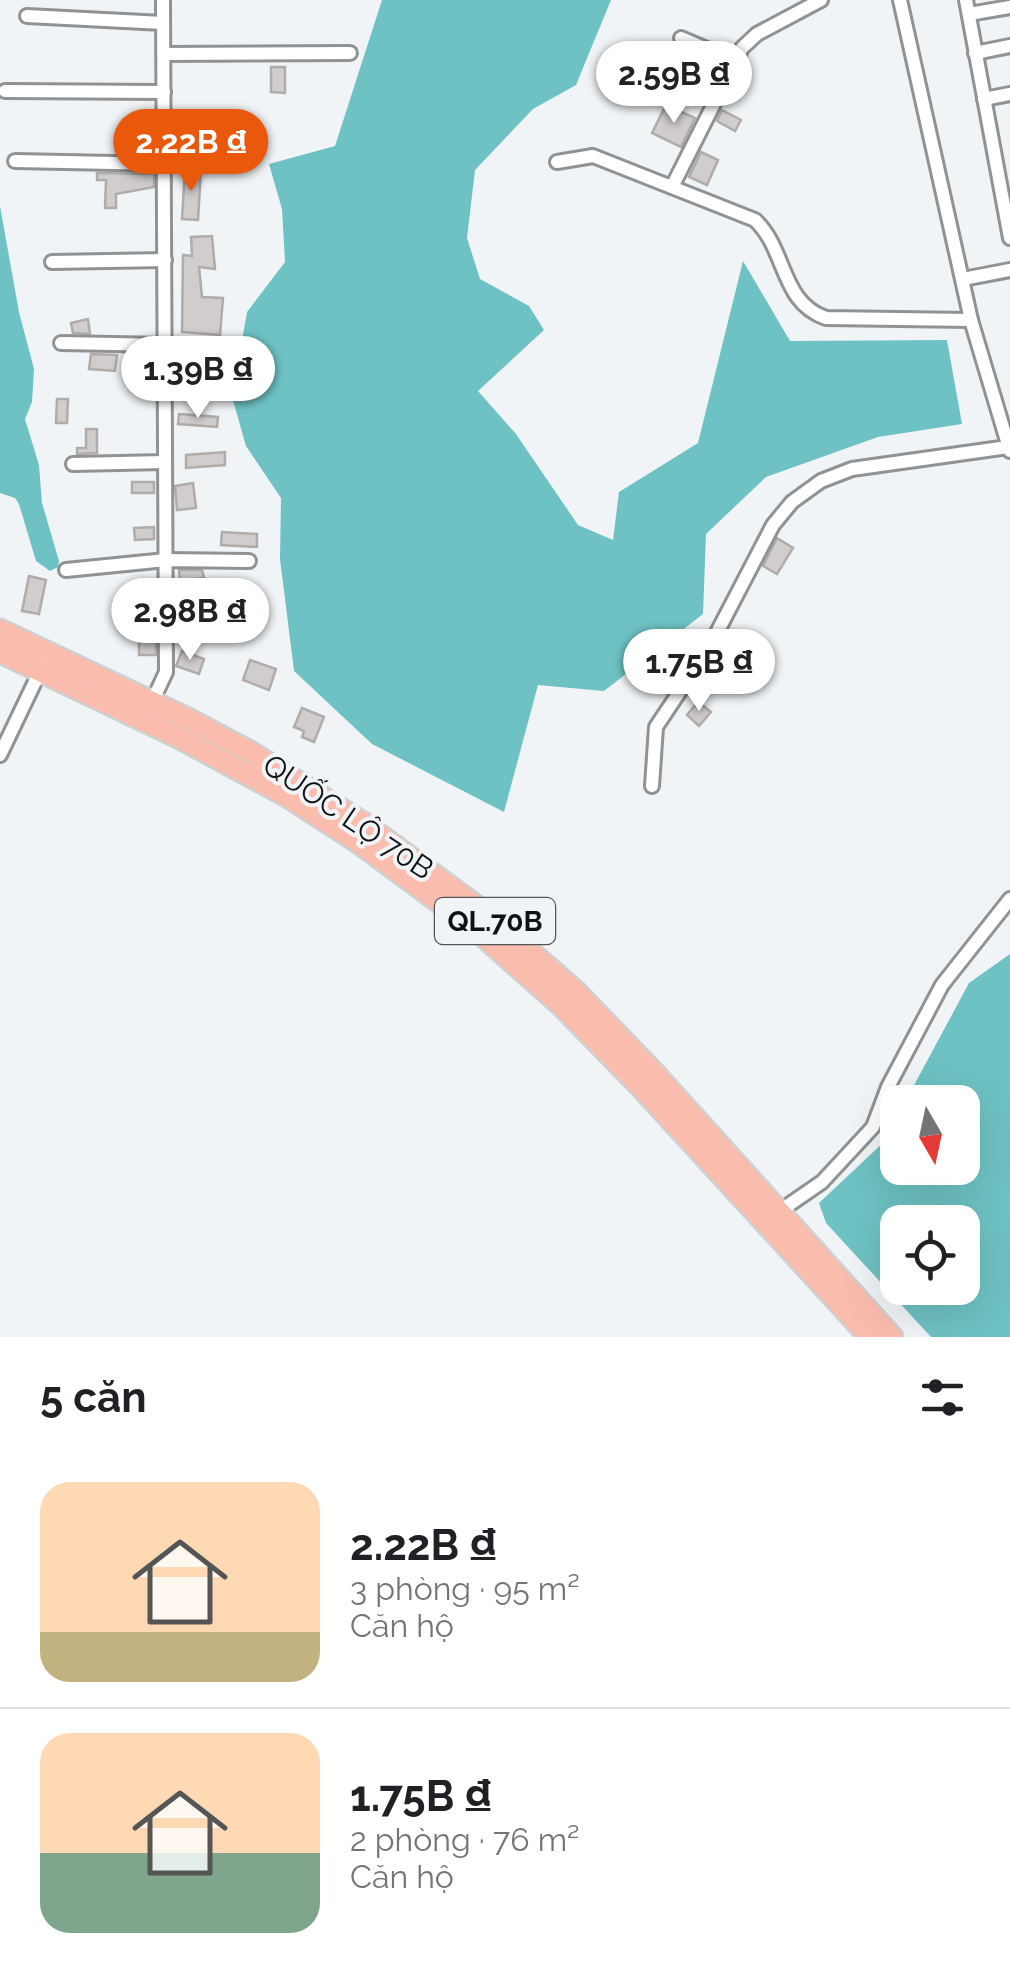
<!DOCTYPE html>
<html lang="vi">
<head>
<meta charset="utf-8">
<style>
	:root { --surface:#fff; --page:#f6f6f6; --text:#202124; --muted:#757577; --line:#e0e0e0; --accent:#ea580c }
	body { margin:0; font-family:Raleway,sans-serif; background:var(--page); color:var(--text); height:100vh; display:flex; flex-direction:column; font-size:38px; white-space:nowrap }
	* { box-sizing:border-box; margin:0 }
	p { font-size:32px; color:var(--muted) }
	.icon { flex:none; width:55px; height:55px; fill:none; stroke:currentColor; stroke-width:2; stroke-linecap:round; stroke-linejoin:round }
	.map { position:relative; height:1337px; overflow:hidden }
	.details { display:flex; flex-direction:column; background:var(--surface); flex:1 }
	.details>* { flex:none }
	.needle { width:65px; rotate:171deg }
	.fabs { position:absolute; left:880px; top:1085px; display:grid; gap:20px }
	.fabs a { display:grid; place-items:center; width:100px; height:100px; border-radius:20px; background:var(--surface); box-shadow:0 10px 40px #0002; font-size:50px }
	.price { position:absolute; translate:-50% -85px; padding:0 22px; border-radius:35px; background:#fff; color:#222; font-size:32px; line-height:65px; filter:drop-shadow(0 2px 5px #0008) }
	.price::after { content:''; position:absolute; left:50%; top:60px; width:30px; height:22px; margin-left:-15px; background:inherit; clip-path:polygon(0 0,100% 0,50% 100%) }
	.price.on { background:var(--accent); color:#fff }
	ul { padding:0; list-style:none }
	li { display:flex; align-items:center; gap:30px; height:250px; padding:0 40px }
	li+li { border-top:2px solid var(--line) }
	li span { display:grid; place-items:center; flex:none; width:280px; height:200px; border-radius:30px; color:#555 }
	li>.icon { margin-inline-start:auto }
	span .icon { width:120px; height:120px; fill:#fffc; stroke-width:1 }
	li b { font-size:42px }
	h2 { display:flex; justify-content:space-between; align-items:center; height:120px; padding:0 40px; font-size:42px }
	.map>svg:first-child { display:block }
	.water { fill:#6ec2c3; fill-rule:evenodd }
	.building { fill:#d1cdcc; stroke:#afacaa; stroke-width:2.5 }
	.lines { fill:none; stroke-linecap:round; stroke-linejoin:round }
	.street-casing { stroke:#909294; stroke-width:18 }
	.primary-casing { stroke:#cfd0d0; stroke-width:25 }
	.street { stroke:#fff; stroke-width:12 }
	.primary { stroke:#fabcad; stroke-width:20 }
	.labels { text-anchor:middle; stroke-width:8; stroke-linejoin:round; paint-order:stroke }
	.shield { fill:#f1f4f6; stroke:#545657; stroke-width:2.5 }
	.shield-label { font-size:28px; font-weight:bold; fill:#111213 }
	.street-label { font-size:30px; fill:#111213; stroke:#f1f4f6 }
</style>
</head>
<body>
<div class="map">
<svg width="1010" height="1337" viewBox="0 0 1010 1337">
	<rect width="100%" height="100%" fill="#f1f4f6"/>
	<g class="water">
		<polygon points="382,0 611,0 576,85 533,109 475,170 467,238 480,279 529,306 544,330 478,391 516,434 578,525 613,540 619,492 698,443 743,261 790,341 947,340 962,424 878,437 766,477 706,534 703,614 604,691 538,685 504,812 372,744 294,671 280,559 281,498 246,446 232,397 247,312 285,262 282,209 269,164 335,146"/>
		<polygon points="0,206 19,312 34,369 32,402 25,419 39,465 42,503 59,561 58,567 50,571 36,561 19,504 15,498 0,493"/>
		<path d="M1010,954V1337H931L826,1223L819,1203L886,1140L897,1117L898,1168H962V1102H905L969,983ZM962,1222V1288H898V1222Z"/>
	</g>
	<g class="building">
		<polygon points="699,65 716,77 707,96 687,83"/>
		<polygon points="271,67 285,67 285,93 271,92"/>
		<polygon points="666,105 695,118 681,147 652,133"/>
		<polygon points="722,110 741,120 735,131 717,121"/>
		<polygon points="701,152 718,160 707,185 689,177"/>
		<polygon points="185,169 201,170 198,220 182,219"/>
		<polygon points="97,173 154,174 154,187 116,194 116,208 105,208 106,180 97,180"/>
		<polygon points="212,236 215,269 199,267 202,297 223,298 220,335 182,332 183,255 192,256 191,237"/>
		<polygon points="88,319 90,334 73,333 71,323"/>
		<polygon points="91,354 117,355 115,371 89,369"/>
		<polygon points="57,399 68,399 67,423 56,423"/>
		<polygon points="179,414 218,417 217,427 178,424"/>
		<polygon points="86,429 97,429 97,453 77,454 77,448 86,448"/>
		<polygon points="225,452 225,465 186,468 186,455"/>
		<rect x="132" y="482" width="22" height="11"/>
		<polygon points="193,483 196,508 177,510 175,486"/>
		<polygon points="154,527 154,539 135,540 134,528"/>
		<polygon points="222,532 257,534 257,547 221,545"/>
		<polygon points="777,538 793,548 777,574 763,566"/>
		<polygon points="179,570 202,570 204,578 180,581"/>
		<polygon points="29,576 46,580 39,614 22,611"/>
		<polygon points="155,612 156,655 139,655 139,640 143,640 142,613"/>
		<polygon points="182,651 204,659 199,674 176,666"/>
		<polygon points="250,660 276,669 269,690 243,680"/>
		<polygon points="698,702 711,712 699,726 687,715"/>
		<polygon points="302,708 324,717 314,742 302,737 304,731 294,727"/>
	</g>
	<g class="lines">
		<defs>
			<g id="street">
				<polyline points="900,0 971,320 1010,451"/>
				<polyline points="966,0 1010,238"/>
				<polyline points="969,14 1010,7"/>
				<polyline points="27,16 163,23"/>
				<polyline points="681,38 735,61"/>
				<polyline points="975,53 1010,46"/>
				<polyline points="164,54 350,53"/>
				<polyline points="5,91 164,92"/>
				<polyline points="984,99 1010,94"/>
				<polyline points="15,161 164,164"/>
				<path d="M557,162L593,156L755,220C787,250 780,302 826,318L971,320"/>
				<polyline points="672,187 742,48 757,34 821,0"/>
				<polyline points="52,262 165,260"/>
				<polyline points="963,279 1010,270"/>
				<polyline points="61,343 165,345"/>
				<polyline points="73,464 165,462"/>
				<polyline points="66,570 166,560 249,561"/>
				<polyline points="152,702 166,672 163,0"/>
				<polyline points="0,755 42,667"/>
				<polyline points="652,786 656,727 710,646 773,525 792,502 821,481 852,469 1008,447"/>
				<polyline points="780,1211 822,1182 873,1127 888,1087 942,985 1010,899"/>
			</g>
			<g id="primary">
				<polyline points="0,630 188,719 252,753 366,825 487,914 576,992 656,1075 892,1337"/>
				<polyline points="0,652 180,738 287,796 358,842 473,927 561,1005 642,1088 870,1337"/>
			</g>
		</defs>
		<use href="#street" class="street-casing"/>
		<use href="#primary" class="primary-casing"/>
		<use href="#street" class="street"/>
		<use href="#primary" class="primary"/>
	</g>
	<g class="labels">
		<rect class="shield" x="435" y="898" width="120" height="46" rx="8"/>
		<g class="shield-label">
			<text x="495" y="931">QL.70B</text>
		</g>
		<g class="street-label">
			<text transform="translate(348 817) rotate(34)" y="10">QUỐC LỘ 70B</text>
		</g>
	</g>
</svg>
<div class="fabs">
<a><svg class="needle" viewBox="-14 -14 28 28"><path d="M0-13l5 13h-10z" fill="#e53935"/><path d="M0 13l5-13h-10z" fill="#757577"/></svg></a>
<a><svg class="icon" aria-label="locate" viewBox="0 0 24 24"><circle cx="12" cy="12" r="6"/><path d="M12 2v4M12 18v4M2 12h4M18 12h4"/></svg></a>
</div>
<b class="price" style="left:674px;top:126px">2.59B ₫</b>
<b class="price on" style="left:191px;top:194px">2.22B ₫</b>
<b class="price" style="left:198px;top:421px">1.39B ₫</b>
<b class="price" style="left:190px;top:663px">2.98B ₫</b>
<b class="price" style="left:699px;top:714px">1.75B ₫</b>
</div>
<section class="details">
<h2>5 căn<svg class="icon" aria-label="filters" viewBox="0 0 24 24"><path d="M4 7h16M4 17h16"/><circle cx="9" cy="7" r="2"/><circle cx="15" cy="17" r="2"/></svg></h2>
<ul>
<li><span style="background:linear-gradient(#ffd9b3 75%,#c2b280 0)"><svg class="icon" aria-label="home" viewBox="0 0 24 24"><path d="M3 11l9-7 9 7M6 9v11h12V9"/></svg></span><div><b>2.22B ₫</b><p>3 phòng · 95 m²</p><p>Căn hộ</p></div></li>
<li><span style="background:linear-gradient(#ffd9b3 60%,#7fa58c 0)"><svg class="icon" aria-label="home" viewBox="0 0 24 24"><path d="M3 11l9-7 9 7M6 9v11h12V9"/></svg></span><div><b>1.75B ₫</b><p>2 phòng · 76 m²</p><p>Căn hộ</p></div></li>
</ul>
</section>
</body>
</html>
